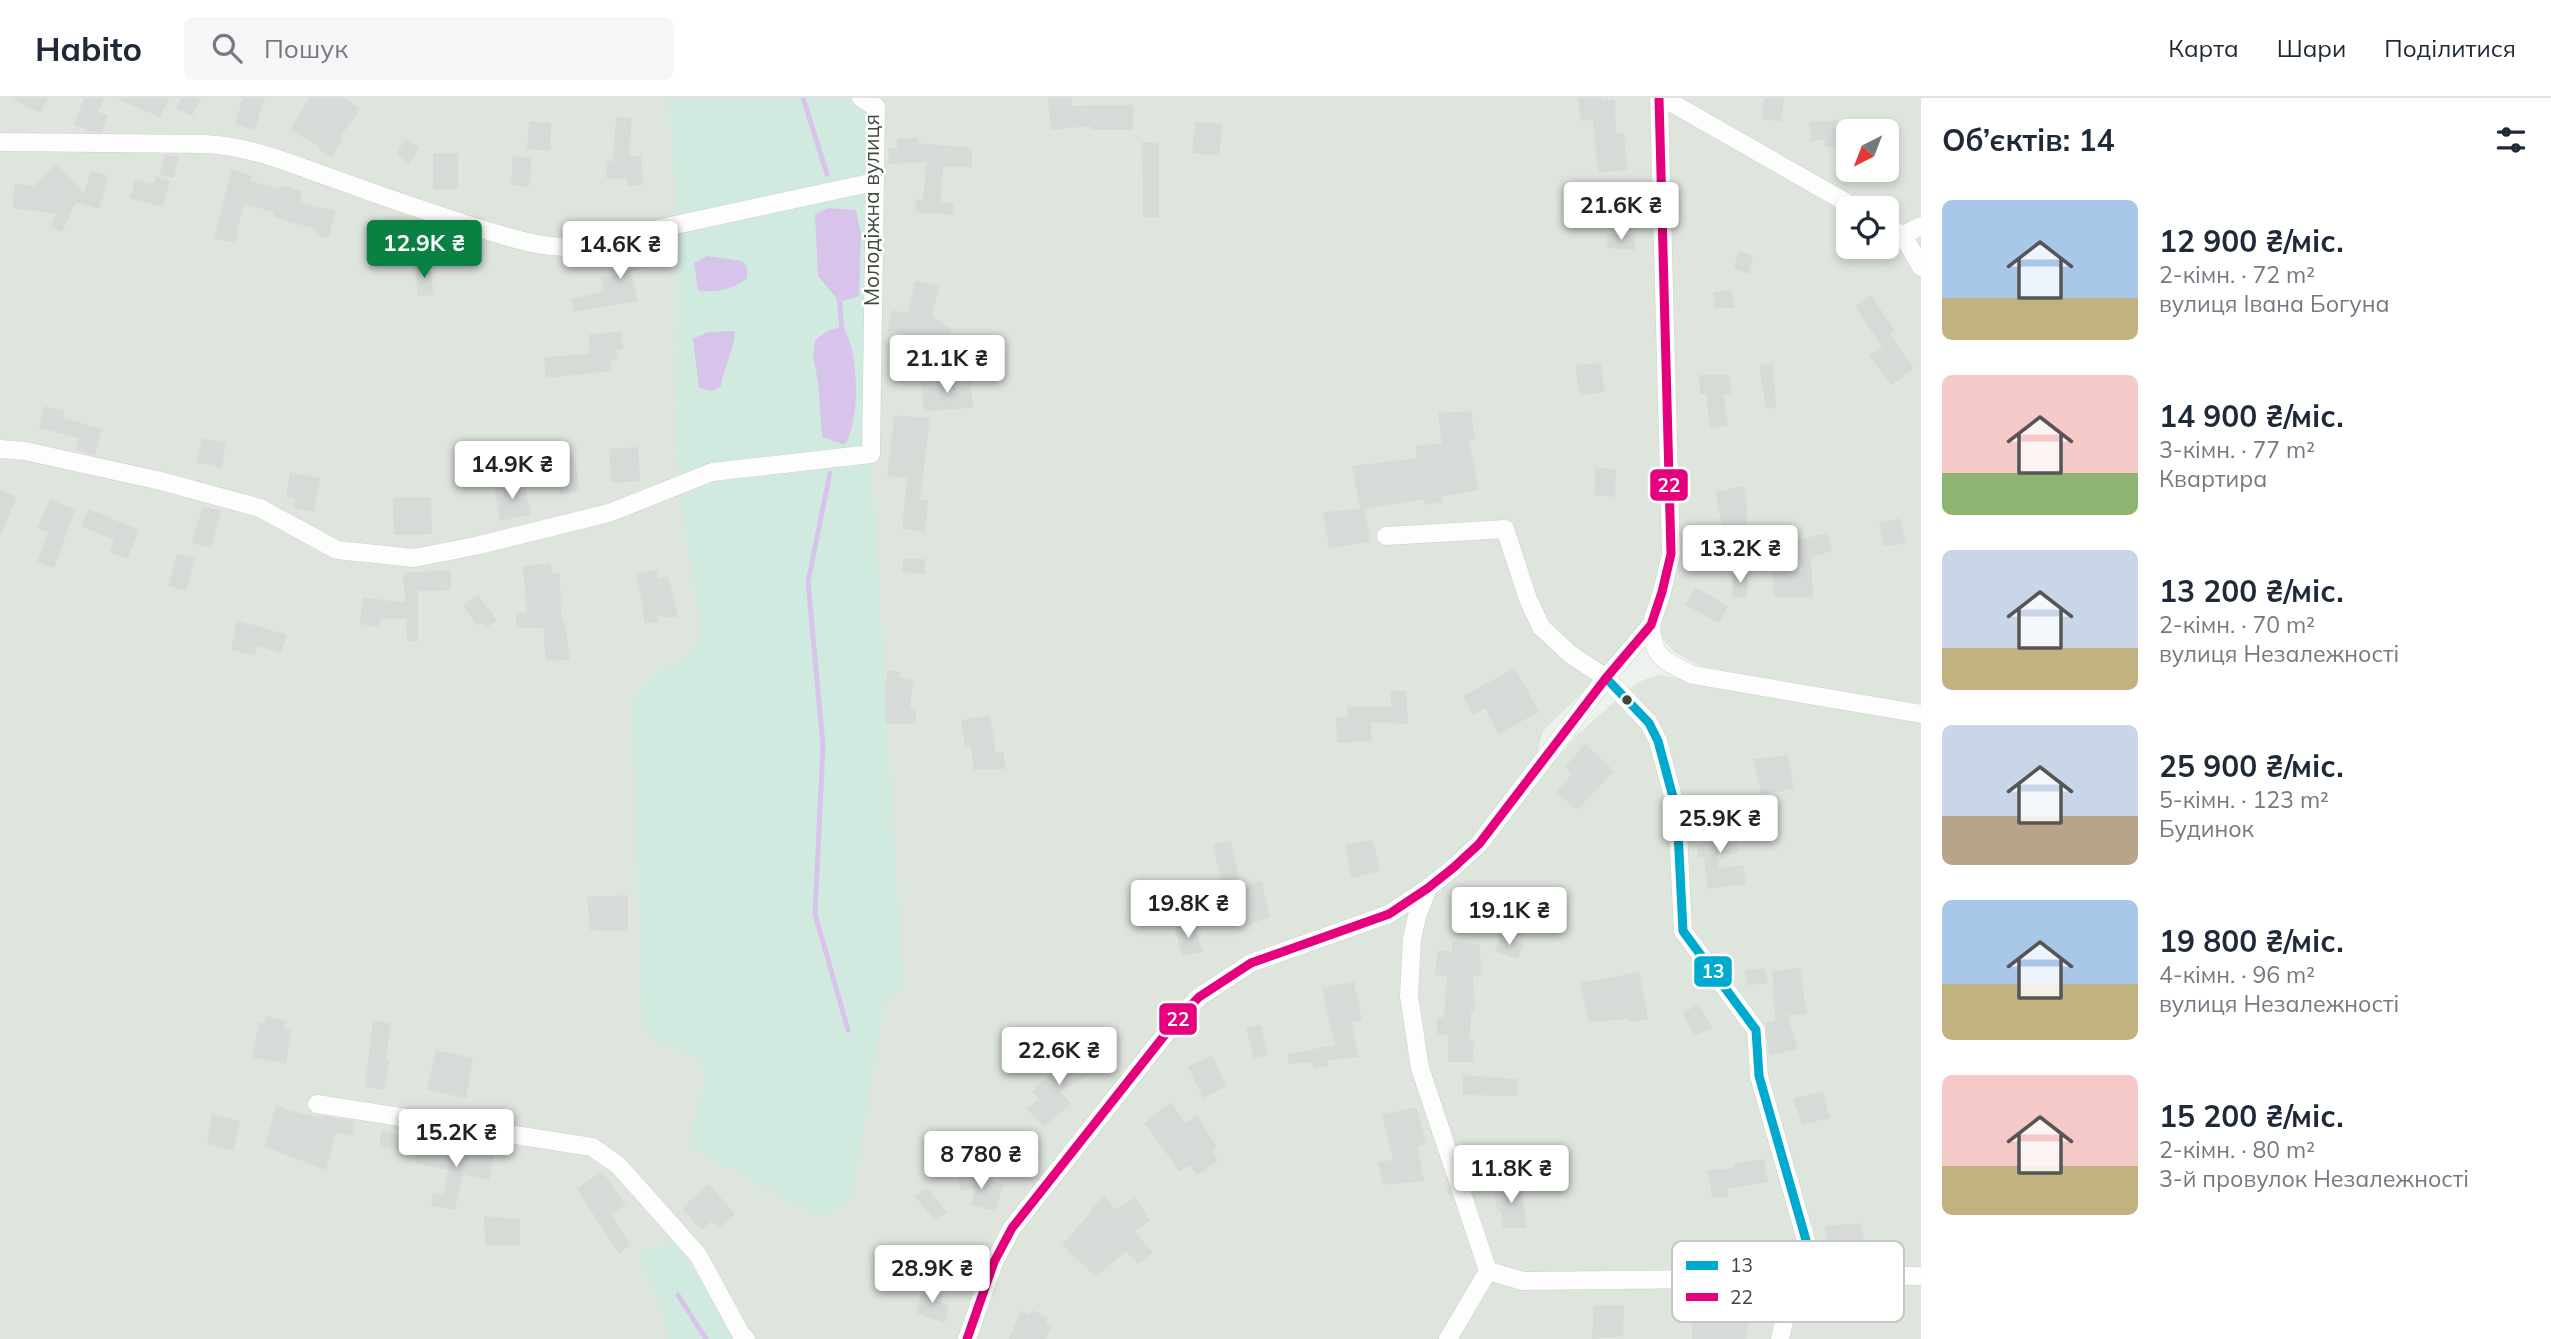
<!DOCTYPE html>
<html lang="uk">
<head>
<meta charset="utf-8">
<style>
	:root { --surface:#fff; --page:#f6f6f7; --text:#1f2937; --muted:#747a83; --line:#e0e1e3; --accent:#0b8043 }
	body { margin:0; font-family:Mulish,sans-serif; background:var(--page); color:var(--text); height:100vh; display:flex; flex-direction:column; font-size:26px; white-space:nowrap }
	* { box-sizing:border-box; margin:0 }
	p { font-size:23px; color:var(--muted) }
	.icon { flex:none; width:38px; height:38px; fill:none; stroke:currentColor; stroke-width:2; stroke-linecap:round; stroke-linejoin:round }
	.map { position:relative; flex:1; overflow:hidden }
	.details { display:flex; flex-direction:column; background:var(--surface); width:630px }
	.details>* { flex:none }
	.needle { width:46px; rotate:222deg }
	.tools { position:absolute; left:1836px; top:21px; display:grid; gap:14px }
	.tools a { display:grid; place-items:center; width:63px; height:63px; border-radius:10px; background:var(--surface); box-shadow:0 4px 10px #0003; font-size:35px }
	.price { position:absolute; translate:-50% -60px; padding:0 16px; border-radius:7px; background:#fff; color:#222; font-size:23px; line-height:46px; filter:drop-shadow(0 2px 4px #0008) }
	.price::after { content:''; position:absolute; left:50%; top:42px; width:21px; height:16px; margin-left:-10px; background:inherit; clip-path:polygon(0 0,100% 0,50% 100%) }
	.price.selected { background:var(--accent); color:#fff }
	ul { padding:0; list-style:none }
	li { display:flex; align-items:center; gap:21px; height:175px; padding:0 21px }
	li span { display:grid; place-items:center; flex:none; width:196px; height:140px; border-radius:10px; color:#555 }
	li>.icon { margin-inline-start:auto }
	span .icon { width:84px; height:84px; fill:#fffc; stroke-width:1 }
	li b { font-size:30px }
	h2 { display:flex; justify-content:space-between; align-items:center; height:84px; padding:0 21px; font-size:30px }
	header { display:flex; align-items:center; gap:42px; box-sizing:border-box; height:98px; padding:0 35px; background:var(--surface); border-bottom:2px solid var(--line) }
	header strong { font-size:33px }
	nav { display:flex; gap:38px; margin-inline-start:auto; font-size:24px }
	.search { width:490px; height:63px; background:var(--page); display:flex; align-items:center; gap:18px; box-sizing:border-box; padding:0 24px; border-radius:10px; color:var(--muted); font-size:26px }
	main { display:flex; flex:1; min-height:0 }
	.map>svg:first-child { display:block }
	.residential { fill:#dee5dd; fill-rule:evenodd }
	.green { fill:#d1eadf }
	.water { fill:#d8c4ea }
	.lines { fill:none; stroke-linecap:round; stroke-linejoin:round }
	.stream { stroke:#d8c4ea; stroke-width:5 }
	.building { fill:#d7dbd7 }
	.minor-casing { stroke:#ccd0cb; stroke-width:19 }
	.minor { stroke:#fcfdfc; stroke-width:18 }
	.bus-1-casing { stroke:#fff; stroke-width:14 }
	.bus-2-casing { stroke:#fff; stroke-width:14 }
	.bus-1 { stroke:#00a9ce; stroke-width:9 }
	.bus-2 { stroke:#e5007d; stroke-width:9 }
	.bus-dot { fill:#3e483a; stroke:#fff; stroke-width:2.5 }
	.labels { text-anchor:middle; stroke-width:5; stroke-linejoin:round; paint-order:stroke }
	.street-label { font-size:21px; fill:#3e483a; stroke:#fff }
	.key { fill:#fff; stroke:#c5c8c4; stroke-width:2 }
	.key-label { font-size:19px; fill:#3e483a }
	.line-badge { stroke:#fff; stroke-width:2.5 }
	.badge-label { font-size:19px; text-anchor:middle; font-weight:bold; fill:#fff }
</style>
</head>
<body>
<header>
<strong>Habito</strong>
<div class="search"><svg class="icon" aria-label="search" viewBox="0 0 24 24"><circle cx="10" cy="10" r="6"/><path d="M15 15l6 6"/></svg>Пошук</div>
<nav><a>Карта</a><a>Шари</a><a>Поділитися</a></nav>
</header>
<main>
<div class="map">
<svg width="1921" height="1241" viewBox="0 0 1921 1241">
	<rect width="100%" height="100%" fill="#eef2ee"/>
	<path class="residential" d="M0,0H1921V607L1699,568L1674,554L1651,528L1543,633L1532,676L1548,671L1574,640L1629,591L1643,582L1660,577L1921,623V1241H0ZM1848,33H1886V72H1848ZM1848,110H1886V149H1848Z"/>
	<g class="green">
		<path d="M668,0H861L876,9L871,356L903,883L900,892L884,905L852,1099L830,1116H815L691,1050C685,1024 712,986 703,966C696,951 672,952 660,945C652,940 646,932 642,925L633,608C646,568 694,569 702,535L677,383L678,126Z"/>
		<polygon points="675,1143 723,1219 759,1241 668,1241 661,1209 637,1155"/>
	</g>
	<g class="water">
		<polygon points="828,110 856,112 861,136 859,198 840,204 818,178 815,116"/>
		<path d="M707,158L742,163L747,169V180C736,191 712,196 698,192L694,165Z"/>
		<path d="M843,228C859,254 861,320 845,347L822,339L818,284L813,258L815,242L827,233Z"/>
		<path d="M735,233C734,253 724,268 721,288L712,293L699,290L693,241L708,234Z"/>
	</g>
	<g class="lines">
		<g class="stream">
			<polyline points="803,0 827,76"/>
			<polyline points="839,197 842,233"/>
			<polyline points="830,375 808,484 823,648 815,816 848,932"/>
			<polyline points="678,1197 706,1241"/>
		</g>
	</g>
	<g class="building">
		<polygon points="11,0 48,0 40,15"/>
		<polygon points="84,0 104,0 98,14 108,17 102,34 92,34 74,27"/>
		<polygon points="115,0 169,0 160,19"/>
		<polygon points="181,0 201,0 192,18 176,11"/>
		<polygon points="243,0 265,0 255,32 235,26"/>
		<polygon points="309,0 344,0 360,11 340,39 343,41 331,59 318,51 320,49 290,32"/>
		<polygon points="1048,0 1071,0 1072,8 1133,7 1133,32 1090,32 1090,28 1051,32"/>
		<polygon points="1578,0 1602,0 1602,3 1615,1 1616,36 1624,35 1627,72 1598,75 1593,22 1581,23"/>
		<polygon points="1764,0 1784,0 1781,24 1762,21"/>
		<polygon points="616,19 632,20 629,59 641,58 643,87 627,88 627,81 606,80 607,63 613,63"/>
		<polygon points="1845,22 1847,47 1826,49 1824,41 1811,44 1809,24"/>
		<polygon points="529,23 551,25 550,53 527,51"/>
		<polygon points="1195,24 1222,26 1219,58 1192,55"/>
		<polygon points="918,40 918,45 972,50 972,69 943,69 940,104 954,105 953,117 915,114 916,101 923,102 926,64 889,66 888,50 897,50 897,41"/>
		<polygon points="405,41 419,50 409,67 397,55"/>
		<polygon points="1142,44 1159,44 1159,119 1143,119"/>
		<rect x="433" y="55" width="25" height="36"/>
		<polygon points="165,57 179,58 173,80 159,76"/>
		<polygon points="513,58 532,60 529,89 511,87"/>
		<polygon points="56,66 84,95 91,73 108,78 99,111 76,104 62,134 50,129 56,116 12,110 15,85 34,88"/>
		<polygon points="232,72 252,78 250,83 280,91 281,87 302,93 299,104 335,113 329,140 315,137 316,131 273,119 274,114 244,106 237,132 239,132 236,145 214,141"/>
		<polygon points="155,79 170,83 163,109 130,100 135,81 154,86"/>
		<polygon points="1610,84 1610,102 1586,104 1585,86"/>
		<polygon points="1606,136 1634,137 1636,152 1608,150"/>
		<polygon points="655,146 659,167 631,174 638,203 574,214 571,201 604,193 601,180 624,175 620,154"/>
		<polygon points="446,147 468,151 465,165 443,161"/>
		<polygon points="1739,152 1753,158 1749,176 1733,171"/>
		<polygon points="430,167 433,197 418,198 415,168"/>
		<polygon points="915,183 939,188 932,218 952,232 946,240 953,258 930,265 928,259 902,255 905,236 888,233 892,212 908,215"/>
		<polygon points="1732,192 1734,210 1715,210 1713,194"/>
		<polygon points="1871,197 1895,233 1890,236 1914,270 1892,287 1869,258 1882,249 1855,208"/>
		<polygon points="621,233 623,251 616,252 617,261 610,262 611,273 546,280 544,259 590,256 588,237"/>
		<polygon points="1601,265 1605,294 1580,297 1575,267"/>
		<polygon points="1773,266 1776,310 1766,311 1759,267"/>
		<polygon points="1699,277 1730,277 1731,296 1723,296 1728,327 1710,331 1706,296 1700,296"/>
		<polygon points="970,281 973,310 924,313 921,284"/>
		<polygon points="44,308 65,313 63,320 102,331 95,357 75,352 79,340 39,330"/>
		<polygon points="1471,313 1475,342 1469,343 1479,392 1442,398 1443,404 1425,407 1424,401 1362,411 1365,411 1370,444 1329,450 1323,414 1360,411 1352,368 1417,360 1415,348 1442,345 1438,315"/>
		<polygon points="894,317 930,320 920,401 928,402 925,434 902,431 907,380 887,378"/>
		<polygon points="202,340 226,345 221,370 196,364"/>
		<polygon points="638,349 640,383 611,385 609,351"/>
		<polygon points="574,359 580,393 560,397 554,362"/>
		<polygon points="1595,370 1616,371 1615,399 1595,397"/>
		<polygon points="290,374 320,380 314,414 293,411 295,401 286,399"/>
		<polygon points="524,383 531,417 500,423 494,389"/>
		<polygon points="1744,388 1747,407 1747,443 1742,444 1743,448 1710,461 1701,434 1722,428 1715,394"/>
		<polygon points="0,392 17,399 0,438"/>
		<polygon points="431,399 432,436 394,437 393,400"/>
		<polygon points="50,401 75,412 54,470 37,464 48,435 37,430"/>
		<polygon points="203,408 221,413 211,450 192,445"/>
		<polygon points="89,411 139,432 127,461 110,454 114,442 81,428"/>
		<polygon points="1900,420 1906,446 1883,448 1879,425"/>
		<polygon points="1828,435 1832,453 1811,459 1813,499 1774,499 1773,475 1804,474 1793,443"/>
		<polygon points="177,455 195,460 186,493 168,488"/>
		<polygon points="903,460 925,461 925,476 902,474"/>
		<polygon points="551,465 552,476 560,475 561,516 565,527 570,562 546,563 543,530 516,530 516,514 527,515 523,468"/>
		<polygon points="451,472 451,492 418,493 418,543 407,544 406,521 380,521 379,529 360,526 363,499 405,505 403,475"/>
		<polygon points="656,472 658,481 668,479 678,520 657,518 658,524 644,525 643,505 636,476"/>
		<polygon points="1733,473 1747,474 1747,500 1732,499"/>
		<polygon points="1695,489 1728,508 1719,525 1685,507"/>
		<polygon points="478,497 497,522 486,530 483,524 478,528 463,508"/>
		<polygon points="237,522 287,537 281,555 257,548 255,557 231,552"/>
		<polygon points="1515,570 1539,614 1498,636 1485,610 1473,617 1463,598"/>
		<polygon points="887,572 900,574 899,580 913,582 910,611 916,611 916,626 886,626 886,600 884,600"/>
		<polygon points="1390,593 1406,593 1408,626 1371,624 1372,643 1337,645 1336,619 1348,620 1347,609 1391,609"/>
		<polygon points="990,617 996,655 1004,654 1005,671 973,672 971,647 965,648 961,622"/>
		<polygon points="1585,646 1614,673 1577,712 1556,694 1572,676 1565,669"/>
		<polygon points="1788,657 1794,691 1761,696 1753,661"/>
		<polygon points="1712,719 1713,726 1739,724 1739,739 1715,741 1716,745 1737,744 1738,755 1717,757 1719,770 1743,767 1746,786 1708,791 1704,759 1698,760 1697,747 1704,746 1705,720"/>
		<polygon points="1373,742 1380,773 1351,780 1345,746"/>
		<polygon points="1231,743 1239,781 1221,784 1213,746"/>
		<polygon points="1261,783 1270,819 1244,828 1234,790"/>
		<polygon points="628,797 628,833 590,832 587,799"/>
		<polygon points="1193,825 1203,854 1182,858 1175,830"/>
		<polygon points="1500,837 1524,846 1518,861 1495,853"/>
		<polygon points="1452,843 1480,847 1481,879 1473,878 1475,914 1471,914 1470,942 1474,942 1473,964 1448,964 1448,936 1437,937 1437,920 1444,919 1447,878 1435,877 1437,853 1452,853"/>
		<polygon points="1800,870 1807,916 1787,917 1798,951 1769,957 1765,925 1775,922 1772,873"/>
		<polygon points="1765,871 1768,886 1747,887 1745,872"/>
		<polygon points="1639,874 1648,921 1630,924 1629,921 1589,924 1580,885"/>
		<polygon points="1354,883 1362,922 1351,924 1359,959 1327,962 1328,968 1314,971 1312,964 1289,966 1287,956 1335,947 1322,890"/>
		<polygon points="1699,906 1712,930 1694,938 1683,915"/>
		<polygon points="266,918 286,923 284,931 291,932 286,966 252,959 259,924 264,925"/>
		<polygon points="373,922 391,925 386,961 389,962 384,992 365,988"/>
		<polygon points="1261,927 1268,958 1254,961 1246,930"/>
		<polygon points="1080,951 1093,974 1060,994 1071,1006 1044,1029 1027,1011 1039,1001 1032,993 1060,968 1057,963"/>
		<polygon points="436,952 473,960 466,1001 427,991"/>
		<polygon points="1212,957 1226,989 1203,1000 1188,969"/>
		<polygon points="1463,977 1518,981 1517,998 1463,997"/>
		<polygon points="1823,993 1830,1020 1802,1027 1793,1001"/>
		<polygon points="1171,1004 1185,1025 1197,1017 1217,1049 1212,1051 1218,1063 1197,1077 1190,1067 1180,1074 1144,1025"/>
		<polygon points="276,1008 322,1021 323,1018 354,1023 352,1038 336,1034 326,1072 265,1049"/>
		<polygon points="1416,1009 1426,1046 1417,1048 1424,1083 1383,1087 1378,1064 1393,1062 1382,1017"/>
		<polygon points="212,1016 240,1023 233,1053 207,1046"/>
		<polygon points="382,1032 403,1038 400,1053 379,1048"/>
		<polygon points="473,1044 495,1050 489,1082 463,1076 455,1112 431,1108 433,1095 444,1097 448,1072 415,1065 416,1046 471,1057"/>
		<polygon points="951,1053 959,1071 944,1075 937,1057"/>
		<polygon points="1764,1061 1768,1084 1727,1091 1728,1099 1712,1100 1708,1072 1734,1070 1733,1065"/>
		<polygon points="602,1073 626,1107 611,1116 630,1147 619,1156 577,1091"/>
		<polygon points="957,1073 1005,1087 1003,1088 995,1113 971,1107 975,1091 960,1092"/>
		<polygon points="1522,1084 1526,1130 1503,1130 1501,1113 1497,1113 1493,1088"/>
		<polygon points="709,1086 735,1116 718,1131 712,1123 702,1132 682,1110"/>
		<polygon points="926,1089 947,1114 936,1123 915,1099"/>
		<polygon points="1104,1098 1116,1112 1135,1098 1150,1123 1134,1133 1153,1155 1138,1166 1126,1153 1096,1179 1062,1147 1092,1113 1090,1111"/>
		<polygon points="484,1118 520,1121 520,1148 485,1147"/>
		<polygon points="1861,1125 1867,1166 1829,1166 1825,1128"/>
		<polygon points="923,1187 937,1190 935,1203 949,1207 945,1225 916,1215"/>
		<polygon points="1693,1205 1712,1206 1712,1213 1749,1218 1746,1241 1692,1241"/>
		<polygon points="1624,1207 1623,1238 1592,1241 1594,1208"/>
		<polygon points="1021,1212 1030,1217 1032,1212 1047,1219 1046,1225 1052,1227 1046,1241 1009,1241"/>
	</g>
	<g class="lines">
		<defs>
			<g id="minor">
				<polyline points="1663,0 1856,110"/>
				<path d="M0,44L206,46C249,48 289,65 329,79C379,97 429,115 481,131C512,140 541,150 574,149L874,84"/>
				<polyline points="1886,128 1903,137 1921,169"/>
				<polyline points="1903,137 1921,128"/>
				<polyline points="0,351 25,353 161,383 260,410 337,452 414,460 475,448 609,415 712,374 871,356 876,9 861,0"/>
				<polyline points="1386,438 1505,431 1528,501 1541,529 1570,556 1606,580 1649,625 1658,643 1677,714 1683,833 1756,932 1759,978 1816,1177"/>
				<path d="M1651,527C1653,561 1664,563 1693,577L1921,616"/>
				<polyline points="1428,790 1417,818 1412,841 1409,898 1420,970 1488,1173"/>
				<polyline points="317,1006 592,1049 618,1067 698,1157 741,1236 746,1241"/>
				<polyline points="1488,1173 1523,1183 1794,1180 1816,1177 1921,1178"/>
				<polyline points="967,1241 994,1164 1012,1130 1175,924 1199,899 1251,865 1389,816 1428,790 1453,770 1479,746 1606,580 1651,527 1662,494 1671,456 1659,0"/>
				<polyline points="1448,1241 1488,1173"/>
				<polyline points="1780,1241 1794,1180"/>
			</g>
		</defs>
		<use href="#minor" class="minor-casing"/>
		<use href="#minor" class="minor"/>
		<defs>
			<polyline id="bus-1" points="1606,580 1649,625 1658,643 1677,714 1683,833 1756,932 1759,978 1816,1177"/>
			<polyline id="bus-2" points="967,1241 994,1164 1012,1130 1175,924 1199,899 1251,865 1389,816 1428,790 1453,770 1479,746 1606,580 1651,527 1662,494 1671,456 1659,0"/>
		</defs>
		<use href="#bus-1" class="bus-1-casing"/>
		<use href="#bus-2" class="bus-2-casing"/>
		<use href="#bus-1" class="bus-1"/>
		<use href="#bus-2" class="bus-2"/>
	</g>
	<circle class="bus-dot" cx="1627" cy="602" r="6"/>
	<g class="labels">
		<g class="street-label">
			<text transform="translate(872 112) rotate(-90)" y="7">Молодіжна вулиця</text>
		</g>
	</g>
	<rect x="1672" y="1143" width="232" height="81" rx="10" class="key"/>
	<rect x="1686" y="1163" width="32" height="9" fill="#00a9ce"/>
	<rect x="1686" y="1195" width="32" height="8" fill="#e5007d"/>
	<g class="key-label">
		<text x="1730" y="1174">13</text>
		<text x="1730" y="1206">22</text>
	</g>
	<g class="line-badge">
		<rect x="1649" y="370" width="40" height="34" rx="7" fill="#e5007d"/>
		<rect x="1693" y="857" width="40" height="33" rx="7" fill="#00a9ce"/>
		<rect x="1158" y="904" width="40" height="34" rx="7" fill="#e5007d"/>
	</g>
	<g class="badge-label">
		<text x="1669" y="394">22</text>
		<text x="1713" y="880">13</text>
		<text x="1178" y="928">22</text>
	</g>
</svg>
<div class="tools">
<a><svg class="needle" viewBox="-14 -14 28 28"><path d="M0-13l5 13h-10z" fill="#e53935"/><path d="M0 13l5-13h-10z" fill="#747a83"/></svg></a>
<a><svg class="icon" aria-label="locate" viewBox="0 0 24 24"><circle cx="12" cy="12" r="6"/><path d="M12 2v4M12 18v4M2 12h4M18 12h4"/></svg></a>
</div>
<b class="price" style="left:1621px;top:144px">21.6K ₴</b>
<b class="price selected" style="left:424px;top:182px">12.9K ₴</b>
<b class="price" style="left:620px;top:183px">14.6K ₴</b>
<b class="price" style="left:947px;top:297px">21.1K ₴</b>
<b class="price" style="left:512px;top:403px">14.9K ₴</b>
<b class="price" style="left:1740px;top:487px">13.2K ₴</b>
<b class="price" style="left:1720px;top:757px">25.9K ₴</b>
<b class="price" style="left:1188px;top:842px">19.8K ₴</b>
<b class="price" style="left:1509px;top:849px">19.1K ₴</b>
<b class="price" style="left:1059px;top:989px">22.6K ₴</b>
<b class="price" style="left:456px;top:1071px">15.2K ₴</b>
<b class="price" style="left:981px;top:1093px">8 780 ₴</b>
<b class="price" style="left:1511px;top:1107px">11.8K ₴</b>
<b class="price" style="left:932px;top:1207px">28.9K ₴</b>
</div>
<section class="details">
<h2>Об’єктів: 14<svg class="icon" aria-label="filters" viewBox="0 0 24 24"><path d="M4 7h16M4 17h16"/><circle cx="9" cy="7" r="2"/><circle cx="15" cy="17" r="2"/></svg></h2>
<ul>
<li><span style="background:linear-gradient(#a9c7e8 70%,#c2b280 0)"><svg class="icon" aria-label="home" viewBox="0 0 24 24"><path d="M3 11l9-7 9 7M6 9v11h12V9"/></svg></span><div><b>12 900 ₴/міс.</b><p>2-кімн. · 72 m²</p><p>вулиця Івана Богуна</p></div></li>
<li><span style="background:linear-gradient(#f6c9c9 70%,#8fb573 0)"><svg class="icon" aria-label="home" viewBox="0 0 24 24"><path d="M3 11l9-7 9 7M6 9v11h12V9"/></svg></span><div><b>14 900 ₴/міс.</b><p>3-кімн. · 77 m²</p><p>Квартира</p></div></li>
<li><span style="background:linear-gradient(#c9d6e8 70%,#c2b280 0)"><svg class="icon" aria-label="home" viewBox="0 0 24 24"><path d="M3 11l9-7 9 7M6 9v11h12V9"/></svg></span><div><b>13 200 ₴/міс.</b><p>2-кімн. · 70 m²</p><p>вулиця Незалежності</p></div></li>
<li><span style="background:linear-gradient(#c9d6e8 65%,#b9a48a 0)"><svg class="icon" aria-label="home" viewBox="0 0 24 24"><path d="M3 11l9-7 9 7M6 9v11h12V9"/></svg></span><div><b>25 900 ₴/міс.</b><p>5-кімн. · 123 m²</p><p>Будинок</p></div></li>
<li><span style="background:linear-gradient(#a9c7e8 60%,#c2b280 0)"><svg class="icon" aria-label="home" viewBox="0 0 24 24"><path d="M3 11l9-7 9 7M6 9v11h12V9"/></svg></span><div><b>19 800 ₴/міс.</b><p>4-кімн. · 96 m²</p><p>вулиця Незалежності</p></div></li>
<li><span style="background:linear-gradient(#f6c9c9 65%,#c2b280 0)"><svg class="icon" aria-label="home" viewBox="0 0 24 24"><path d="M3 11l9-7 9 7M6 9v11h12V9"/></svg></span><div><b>15 200 ₴/міс.</b><p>2-кімн. · 80 m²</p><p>3-й провулок Незалежності</p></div></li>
</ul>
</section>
</main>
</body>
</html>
